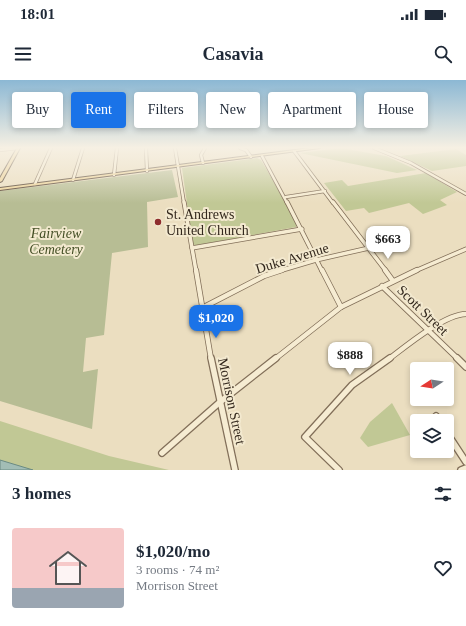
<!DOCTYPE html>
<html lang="en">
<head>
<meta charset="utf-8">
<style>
	:root { --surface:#fff; --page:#f6f6f7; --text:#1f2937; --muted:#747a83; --line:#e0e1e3; --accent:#1a73e8 }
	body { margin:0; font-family:"Times New Roman",serif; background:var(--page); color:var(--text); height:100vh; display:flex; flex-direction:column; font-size:15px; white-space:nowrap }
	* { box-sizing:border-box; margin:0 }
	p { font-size:13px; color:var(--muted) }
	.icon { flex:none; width:22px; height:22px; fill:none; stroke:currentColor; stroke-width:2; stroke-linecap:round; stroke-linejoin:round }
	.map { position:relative; height:390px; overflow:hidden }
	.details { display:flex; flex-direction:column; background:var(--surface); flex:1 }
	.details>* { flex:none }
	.guide { position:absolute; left:12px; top:12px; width:442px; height:36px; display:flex; gap:8px }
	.needle { width:26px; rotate:258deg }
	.tools { position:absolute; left:410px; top:282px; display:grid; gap:8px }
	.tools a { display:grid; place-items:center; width:44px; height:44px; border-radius:4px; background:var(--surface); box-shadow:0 2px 6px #0003; font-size:20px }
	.price { position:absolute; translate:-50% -34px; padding:0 9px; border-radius:8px; background:#fff; color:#222; font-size:13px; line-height:26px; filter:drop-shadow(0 1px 2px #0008) }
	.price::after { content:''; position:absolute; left:50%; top:24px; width:12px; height:9px; margin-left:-6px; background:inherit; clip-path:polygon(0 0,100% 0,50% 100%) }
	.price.on { background:var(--accent); color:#fff }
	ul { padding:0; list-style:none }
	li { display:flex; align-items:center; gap:12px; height:100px; padding:0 12px }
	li+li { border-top:1px solid var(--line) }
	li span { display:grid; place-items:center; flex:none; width:112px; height:80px; border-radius:4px; color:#555 }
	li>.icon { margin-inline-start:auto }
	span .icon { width:48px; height:48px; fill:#fffc; stroke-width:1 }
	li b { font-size:17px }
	h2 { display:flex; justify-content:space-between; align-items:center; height:48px; padding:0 12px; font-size:17px }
	.tag { padding:0 14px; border-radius:4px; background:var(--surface); box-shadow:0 2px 6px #0003; font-size:14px; line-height:36px }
	.tag.on { background:var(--accent); color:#fff }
	.status { display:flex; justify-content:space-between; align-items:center; height:28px; padding:0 20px; background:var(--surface); direction:ltr }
	.status svg { height:11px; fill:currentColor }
	header { display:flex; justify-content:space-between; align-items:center; height:52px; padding:0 12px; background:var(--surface); font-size:18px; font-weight:600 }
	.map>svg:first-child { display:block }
	.green { fill:#c1c895 }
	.cemetery { fill:#b7bd94 }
	.water { fill:#a2bdb5; stroke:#6a8a82 }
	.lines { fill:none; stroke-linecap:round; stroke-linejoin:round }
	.minor-far3-casing { stroke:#826f59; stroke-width:4 }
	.minor-far2-casing { stroke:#826f59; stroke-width:5 }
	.minor-far1-casing { stroke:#826f59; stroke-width:6 }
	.minor-casing { stroke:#826f59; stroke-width:8 }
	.major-casing { stroke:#503e2d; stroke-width:2 }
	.minor-far3 { stroke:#f6ecd2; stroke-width:2.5 }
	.minor-far2 { stroke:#f6ecd2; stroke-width:3.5 }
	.minor-far1 { stroke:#f6ecd2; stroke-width:4.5 }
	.minor { stroke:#f6ecd2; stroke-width:5.5 }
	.major { fill:#edd399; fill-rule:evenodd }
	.poi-dot { fill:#8e2d2d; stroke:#f3e9cf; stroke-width:1.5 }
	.labels { text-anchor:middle; stroke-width:4; stroke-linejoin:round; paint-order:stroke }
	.poi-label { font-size:14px; fill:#33281d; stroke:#f3e9cf; text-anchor:start }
	.park-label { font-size:14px; font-style:italic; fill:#434e24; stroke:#f3e9cf }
	.street-label { font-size:14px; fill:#33281d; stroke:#f3e9cf }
</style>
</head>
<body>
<div class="status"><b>18:01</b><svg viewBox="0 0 49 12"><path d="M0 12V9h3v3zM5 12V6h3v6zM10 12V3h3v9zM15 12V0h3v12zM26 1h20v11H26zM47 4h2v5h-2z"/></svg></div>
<header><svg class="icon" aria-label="menu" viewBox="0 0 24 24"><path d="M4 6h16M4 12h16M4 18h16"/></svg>Casavia<svg class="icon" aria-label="search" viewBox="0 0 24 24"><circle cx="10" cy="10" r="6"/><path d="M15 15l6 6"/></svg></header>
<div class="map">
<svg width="466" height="390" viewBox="0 0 466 390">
	<rect width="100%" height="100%" fill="#ebdec0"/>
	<g class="green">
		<polygon points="341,68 386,76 417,90 397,93 300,73"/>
		<polygon points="456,69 466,75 466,86 432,91 400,76"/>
		<polygon points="257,78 261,80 298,143 296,147 193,166 182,88"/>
		<polygon points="426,93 457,112 440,120 447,125 423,134 409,123 369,133 364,128 346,131 324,103 342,100 348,106"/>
		<polygon points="392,323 410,355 368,367 360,358 370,342"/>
		<polygon points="0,341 109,376 169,390 21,390 0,383"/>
	</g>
	<polygon class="cemetery" points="172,90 178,117 147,122 148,167 112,173 104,255 86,258 83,292 98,289 92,349 0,321 0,111"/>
	<polygon class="water" points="0,380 33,390 0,390"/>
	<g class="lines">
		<defs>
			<g id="minor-far3">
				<polyline points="146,68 147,91"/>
				<polyline points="175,68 184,123"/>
				<polyline points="240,68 246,70 251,77"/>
				<polyline points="374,68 411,83 466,114"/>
				<polyline points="0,70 18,68"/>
				<polyline points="294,71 333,123"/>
				<polyline points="262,76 287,123"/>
				<polyline points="203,83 201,75 205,68"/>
				<polyline points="114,95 117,68"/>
				<polyline points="73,100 83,68"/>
				<polyline points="35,104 51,68"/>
				<polyline points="286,117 325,111"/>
			</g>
			<g id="minor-far2">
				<polyline points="184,122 196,191"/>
				<polyline points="287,122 322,191"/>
				<polyline points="333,122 386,191"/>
				<polyline points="192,168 302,149"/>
				<polyline points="279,191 316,180 369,168"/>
				<polyline points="415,191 466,169"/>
			</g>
			<g id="minor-far1">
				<polyline points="196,190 211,279"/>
				<polyline points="322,190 341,227"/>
				<polyline points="385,190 393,201"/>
				<polyline points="382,206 458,279"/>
				<polyline points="202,228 264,196 282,190"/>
				<polyline points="275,279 341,227 417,190"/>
				<path d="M389,279C406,266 445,234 466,234"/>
			</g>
			<g id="minor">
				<polyline points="211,278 235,390"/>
				<polyline points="457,278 466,287"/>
				<polyline points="436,336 440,341"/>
				<polyline points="447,353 466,382"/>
				<polyline points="162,373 220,322 276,278"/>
				<polyline points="339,390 305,357 352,305 390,278"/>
				<polyline points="461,390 466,388"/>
			</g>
			<g id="major">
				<polygon points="17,68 20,68 2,101 0,102 0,98"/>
				<polygon points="310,68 320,68 0,110 0,108"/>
			</g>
		</defs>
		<use href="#minor-far3" class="minor-far3-casing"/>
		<use href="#minor-far2" class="minor-far2-casing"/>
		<use href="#minor-far1" class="minor-far1-casing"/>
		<use href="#minor" class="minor-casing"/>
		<use href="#major" class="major-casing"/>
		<use href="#minor-far3" class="minor-far3"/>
		<use href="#minor-far2" class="minor-far2"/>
		<use href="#minor-far1" class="minor-far1"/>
		<use href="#minor" class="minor"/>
		<use href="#major" class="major"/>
	</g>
	<linearGradient id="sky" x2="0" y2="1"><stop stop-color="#8cb8d4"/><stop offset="0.55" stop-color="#f6f0e3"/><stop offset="1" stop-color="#f6f0e3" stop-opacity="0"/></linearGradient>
	<rect width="466" height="123" fill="url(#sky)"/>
	<circle class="poi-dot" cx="158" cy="142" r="4"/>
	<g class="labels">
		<g class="poi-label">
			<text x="166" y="139">St. Andrews<tspan x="166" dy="16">United Church</tspan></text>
		</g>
		<g class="park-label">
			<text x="56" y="158">Fairview<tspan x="56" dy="16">Cemetery</tspan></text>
		</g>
		<g class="street-label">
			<text transform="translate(292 178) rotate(-17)" y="5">Duke Avenue</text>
			<text transform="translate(423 230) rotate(44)" y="5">Scott Street</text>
			<text transform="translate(232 321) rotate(78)" y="5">Morrison Street</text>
		</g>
	</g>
</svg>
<div class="tools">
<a><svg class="needle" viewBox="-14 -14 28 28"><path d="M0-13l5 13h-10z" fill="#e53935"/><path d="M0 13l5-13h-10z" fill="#747a83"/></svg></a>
<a><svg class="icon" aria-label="layers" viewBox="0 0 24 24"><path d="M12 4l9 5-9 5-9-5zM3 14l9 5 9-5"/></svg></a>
</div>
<b class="price" style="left:388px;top:180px">$663</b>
<b class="price on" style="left:216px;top:259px">$1,020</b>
<b class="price" style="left:350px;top:296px">$888</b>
<div class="guide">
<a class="tag">Buy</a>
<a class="tag on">Rent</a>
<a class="tag">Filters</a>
<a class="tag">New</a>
<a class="tag">Apartment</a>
<a class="tag">House</a>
</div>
</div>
<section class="details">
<h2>3 homes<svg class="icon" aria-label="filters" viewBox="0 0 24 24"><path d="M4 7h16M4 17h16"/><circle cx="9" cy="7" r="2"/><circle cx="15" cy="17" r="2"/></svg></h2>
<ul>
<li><span style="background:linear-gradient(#f6c9c9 75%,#9aa5b1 0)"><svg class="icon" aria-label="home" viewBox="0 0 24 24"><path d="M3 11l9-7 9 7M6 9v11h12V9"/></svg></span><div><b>$1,020/mo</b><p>3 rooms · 74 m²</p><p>Morrison Street</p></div><svg class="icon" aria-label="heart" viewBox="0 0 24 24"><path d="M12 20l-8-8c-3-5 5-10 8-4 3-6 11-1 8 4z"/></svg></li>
</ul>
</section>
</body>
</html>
